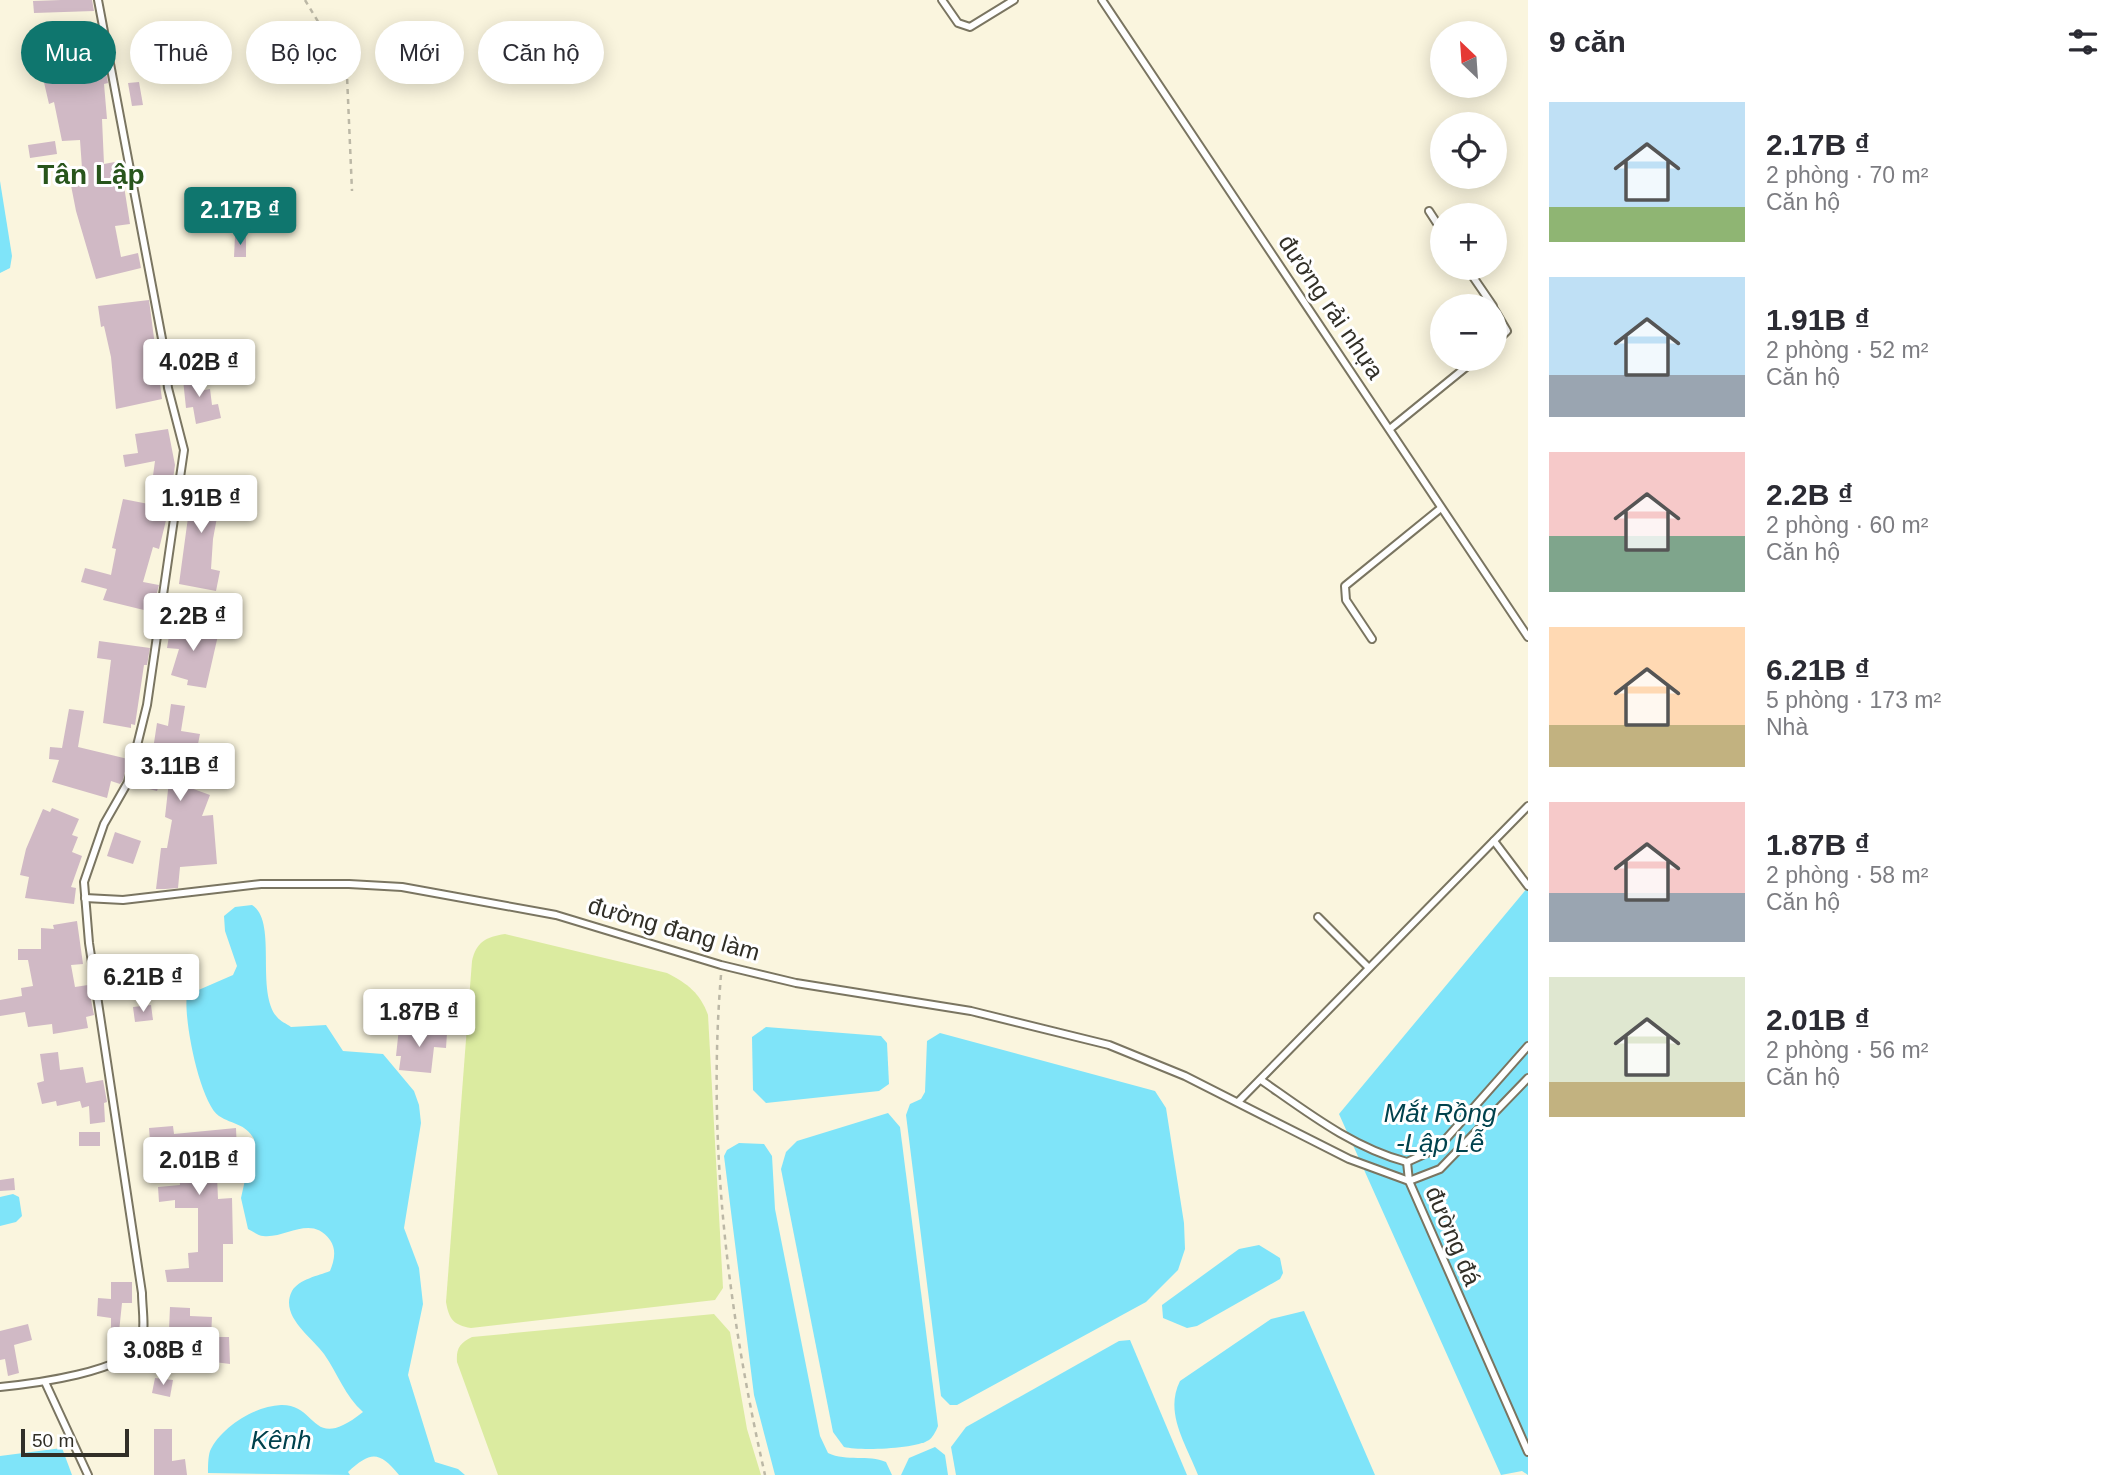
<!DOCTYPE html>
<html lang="vi">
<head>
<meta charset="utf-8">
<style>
	:root { --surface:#fff; --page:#f7f7f7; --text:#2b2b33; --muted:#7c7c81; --accent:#0f766e }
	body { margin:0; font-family:Arial,sans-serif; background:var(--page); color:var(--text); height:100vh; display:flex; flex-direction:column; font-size:26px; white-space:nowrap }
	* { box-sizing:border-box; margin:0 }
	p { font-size:23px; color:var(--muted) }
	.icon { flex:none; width:38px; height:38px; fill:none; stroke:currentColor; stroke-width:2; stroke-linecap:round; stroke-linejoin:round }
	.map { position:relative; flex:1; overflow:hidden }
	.sheet { display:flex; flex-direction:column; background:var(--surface); width:595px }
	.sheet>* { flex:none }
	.top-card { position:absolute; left:21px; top:21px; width:665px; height:63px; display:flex; gap:14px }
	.needle { width:46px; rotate:335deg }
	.tools { position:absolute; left:1430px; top:21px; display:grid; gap:14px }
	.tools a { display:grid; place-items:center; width:77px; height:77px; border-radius:50%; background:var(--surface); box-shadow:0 4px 18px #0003; font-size:35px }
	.scale { position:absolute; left:21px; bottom:18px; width:108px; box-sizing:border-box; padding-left:7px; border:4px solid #312f27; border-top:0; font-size:19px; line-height:24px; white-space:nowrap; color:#312f27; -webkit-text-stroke:5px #fff; paint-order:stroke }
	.price { position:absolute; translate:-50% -60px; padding:0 16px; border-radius:7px; background:#fff; color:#222; font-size:23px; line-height:46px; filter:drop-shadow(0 2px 4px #0008) }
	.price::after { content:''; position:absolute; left:50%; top:42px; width:21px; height:16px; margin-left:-10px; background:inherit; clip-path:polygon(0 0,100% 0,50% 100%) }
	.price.current { background:var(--accent); color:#fff }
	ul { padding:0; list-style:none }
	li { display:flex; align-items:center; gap:21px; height:175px; padding:0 21px }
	li span { display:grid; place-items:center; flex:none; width:196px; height:140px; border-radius:0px; color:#555 }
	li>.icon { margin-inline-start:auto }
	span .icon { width:84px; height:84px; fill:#fffc; stroke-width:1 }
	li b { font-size:30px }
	h2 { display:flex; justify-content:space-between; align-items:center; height:84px; padding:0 21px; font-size:30px }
	.pill { padding:0 24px; border-radius:32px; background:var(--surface); box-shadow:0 4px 18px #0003; font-size:24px; line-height:63px }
	.pill.current { background:var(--accent); color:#fff }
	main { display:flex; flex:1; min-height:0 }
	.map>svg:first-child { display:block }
	.green { fill:#dbeba0 }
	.water { fill:#7fe4f9 }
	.building { fill:#d0b9c5 }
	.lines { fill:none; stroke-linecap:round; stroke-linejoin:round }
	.lane-casing { stroke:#7a7561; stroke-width:10 }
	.path { stroke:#bcb8a6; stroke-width:2.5; stroke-dasharray:5 5; stroke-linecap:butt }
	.lane { stroke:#fff; stroke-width:6 }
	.labels { text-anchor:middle; stroke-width:6; stroke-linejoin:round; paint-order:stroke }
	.street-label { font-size:24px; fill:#312f27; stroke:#fff }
	.water-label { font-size:26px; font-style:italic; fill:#00424d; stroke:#fff }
	.quarter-label { font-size:28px; font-weight:bold; fill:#28551c; stroke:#fff }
</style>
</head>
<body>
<main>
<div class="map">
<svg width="1528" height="1475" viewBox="0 0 1528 1475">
	<rect width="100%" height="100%" fill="#faf5de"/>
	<g class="green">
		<path d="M505,934L667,973C688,984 700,993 708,1015L723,1288L715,1300L471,1328C453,1325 449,1319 446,1302L472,961C476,942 486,937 505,934Z"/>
		<path d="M714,1314L730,1332L747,1429L761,1475H498L457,1362C456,1348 460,1343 472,1337Z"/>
	</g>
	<g class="water">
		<polygon points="0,181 12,256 10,268 0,273"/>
		<polygon points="1528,887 1528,1475 1522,1471 1501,1475 1339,1114"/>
		<path d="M252,905C278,921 255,991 277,1017C280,1021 287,1024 291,1027L326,1025L343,1051L383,1054L414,1091L419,1105L421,1123L404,1228L419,1268L423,1304L408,1375L435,1462L458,1469L465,1475H399C379,1451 371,1451 348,1472L350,1475L208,1473C208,1467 208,1457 210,1451C221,1427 255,1406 281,1405C319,1404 310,1454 363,1412C345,1396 338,1374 324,1354C312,1337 279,1316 292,1291C299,1279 318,1276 330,1271C334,1261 337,1250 330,1240C311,1214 286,1239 263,1236C259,1236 252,1231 248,1229L241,1198L254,1139C245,1123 233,1125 219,1116C200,1103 183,1018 187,995L233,975L237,966L225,931L224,916L235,907Z"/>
		<polygon points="766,1027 881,1036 887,1043 889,1084 879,1091 766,1103 753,1090 752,1037"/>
		<polygon points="940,1033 1155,1091 1166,1108 1184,1223 1185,1249 1178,1270 1146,1302 957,1405 950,1405 941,1396 906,1115 910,1104 921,1099 925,1092 927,1041"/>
		<path d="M888,1113L900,1127L938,1426C936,1431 933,1437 929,1440C915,1449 860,1451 844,1447L833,1432L781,1169L786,1152L797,1141Z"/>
		<path d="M739,1143L764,1144L772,1156L775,1209L820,1436L828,1453C847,1462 868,1454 886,1462L892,1475H775L754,1395L724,1156L727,1150Z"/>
		<polygon points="13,1194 19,1197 22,1216 16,1222 0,1226 0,1197"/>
		<polygon points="1259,1245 1280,1258 1283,1273 1280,1279 1197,1326 1187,1328 1163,1318 1162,1305 1239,1249"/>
		<path d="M1304,1311L1375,1475H1198C1186,1444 1164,1413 1180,1381L1271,1319Z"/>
		<polygon points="1130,1340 1187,1475 956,1475 951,1447 966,1427 1119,1341"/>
		<polygon points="935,1447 945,1455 948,1475 901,1475 909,1458"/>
		<polygon points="62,1448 72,1475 0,1475 0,1456"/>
	</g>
	<g class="building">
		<polygon points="61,0 92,0 94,11 34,13 33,1"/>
		<polygon points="298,35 310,48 297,60 270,74 259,52 273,45 277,53"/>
		<polygon points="75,40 75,44 100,40 108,83 104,84 107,119 102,119 104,164 120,161 130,224 115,226 121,257 138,253 141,268 96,279 76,211 68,170 82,168 80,140 62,141 54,102 49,104 43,78 51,76 49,45"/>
		<polygon points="139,82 143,105 132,106 128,83"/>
		<polygon points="55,141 57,154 30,158 28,145"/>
		<polygon points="235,236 246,236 246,257 234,257"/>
		<polygon points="149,300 162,399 116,409 111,357 104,326 101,327 98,306"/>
		<polygon points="196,368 199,391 210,389 212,405 218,404 221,418 196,424 193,407 186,408 182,370"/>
		<polygon points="168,429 175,465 172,486 152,483 155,461 125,467 123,455 138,453 135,434"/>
		<polygon points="202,475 220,478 217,500 225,501 223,512 218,512 213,539 211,569 220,571 216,591 179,584 192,488 196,476"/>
		<polygon points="123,499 169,508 159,549 153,547 143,582 159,585 152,612 103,600 107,589 81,582 85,568 111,575 116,549 112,548"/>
		<polygon points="171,624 219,631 206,688 187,685 188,680 171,675 179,649 167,648"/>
		<polygon points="99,641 150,648 147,665 144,665 135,725 131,724 131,728 103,723 111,660 97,658"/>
		<polygon points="171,704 185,706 181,731 200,734 197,749 185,747 180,768 192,771 188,787 210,795 202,816 213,815 217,864 180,867 178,888 165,889 156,889 161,848 167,848 172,820 165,817 170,772 164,771 157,791 133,785 136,773 149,776 157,723 168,726"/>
		<polygon points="69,709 84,711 78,747 128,759 123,780 120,784 111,781 107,798 52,782 59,760 49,759 50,747 62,748"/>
		<polygon points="52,808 79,819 72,835 78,837 72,852 82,856 71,887 76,888 74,904 25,898 29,877 20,875 26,849 43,809 50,812"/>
		<polygon points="115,832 141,841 133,864 107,856"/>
		<polygon points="77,921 83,964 71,965 75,987 88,985 94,1015 86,1017 88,1028 53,1034 52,1024 28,1027 25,1012 0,1016 0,1000 22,996 21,988 33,986 28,960 18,960 18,949 41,949 41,928 54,929 53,925"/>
		<polygon points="151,1005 153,1020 135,1022 133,1007"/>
		<polygon points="399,1028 447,1033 446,1048 434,1047 431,1073 399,1070 401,1056 396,1056"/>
		<polygon points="58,1052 60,1070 83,1067 86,1083 103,1080 107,1102 104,1103 105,1122 90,1124 89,1106 82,1108 80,1101 57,1106 56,1101 42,1104 37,1083 44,1081 40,1054"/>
		<polygon points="173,1126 174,1134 236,1128 237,1152 216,1153 218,1199 232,1198 233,1244 223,1244 223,1282 167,1282 165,1270 189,1268 188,1253 198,1252 198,1208 175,1208 175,1200 159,1202 158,1187 180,1185 178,1152 151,1154 149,1128"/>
		<rect x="79" y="1132" width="21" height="14"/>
		<polygon points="14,1178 15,1190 0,1191 0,1180"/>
		<polygon points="111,1282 132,1282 132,1303 122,1303 119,1332 111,1331 111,1318 97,1316 98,1298 111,1299"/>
		<polygon points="170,1307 190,1308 190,1316 212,1317 211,1337 229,1337 230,1364 183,1358 185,1331 169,1330"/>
		<polygon points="28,1324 32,1340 14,1345 19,1373 8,1376 5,1359 0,1360 0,1331"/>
		<polygon points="155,1378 173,1380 170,1397 152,1393"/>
		<polygon points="154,1429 172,1429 172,1461 185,1459 187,1475 154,1475"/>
	</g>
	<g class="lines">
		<defs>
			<g id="lane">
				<polyline points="942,0 958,23 970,27 1014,0"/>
				<polyline points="1102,0 1528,637"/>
				<polyline points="1429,211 1442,231"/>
				<polyline points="1467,268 1493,306"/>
				<polyline points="1494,309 1507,331 1494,344"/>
				<polyline points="1391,428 1476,359"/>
				<polyline points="1372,639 1346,600 1345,586 1441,508"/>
				<polyline points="1494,841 1528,886"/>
				<polyline points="85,898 123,900 261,884 349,884 402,887 556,915 721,965 796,983 971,1011 1109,1045 1185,1076 1349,1159 1409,1181"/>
				<polyline points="1318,917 1368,967"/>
				<path d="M1261,1080C1307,1112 1353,1148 1407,1162L1438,1148L1528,1046"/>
				<polyline points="1238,1102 1528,806"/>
				<polyline points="1407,1162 1409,1181 1528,1452"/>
				<polyline points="1409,1181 1440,1169 1528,1078"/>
				<polyline points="45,1382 88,1475"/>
				<path d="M0,1387C30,1384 129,1372 141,1342C146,1328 142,1308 142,1293L89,943L84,882L104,824L128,782L147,705L184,450L168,388L163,344L98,0"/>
			</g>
		</defs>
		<use href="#lane" class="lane-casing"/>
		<g class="path">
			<polyline points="305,0 337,53 347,76 352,191"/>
			<path d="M721,975C707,1142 728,1312 765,1475"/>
		</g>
		<use href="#lane" class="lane"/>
	</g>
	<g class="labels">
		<g class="street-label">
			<text transform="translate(1331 307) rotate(56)" y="8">đường rải nhựa</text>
			<text transform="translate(674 929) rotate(16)" y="8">đường đang làm</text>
			<text transform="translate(1453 1236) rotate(67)" y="8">đường đá</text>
		</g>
		<g class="water-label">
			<text x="1440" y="1122">Mắt Rồng<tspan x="1440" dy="30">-Lập Lễ</tspan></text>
			<text x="281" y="1449">Kênh</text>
		</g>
		<g class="quarter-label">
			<text x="91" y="184">Tân Lập</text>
		</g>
	</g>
</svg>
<div class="tools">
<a><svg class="needle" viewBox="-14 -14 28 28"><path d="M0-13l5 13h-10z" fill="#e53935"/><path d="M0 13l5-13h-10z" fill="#7c7c81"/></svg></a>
<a><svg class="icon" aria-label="locate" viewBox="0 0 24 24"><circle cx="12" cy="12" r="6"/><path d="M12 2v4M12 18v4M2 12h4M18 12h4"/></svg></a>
<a>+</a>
<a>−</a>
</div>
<div class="scale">50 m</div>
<b class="price current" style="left:240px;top:247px">2.17B ₫</b>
<b class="price" style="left:199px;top:399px">4.02B ₫</b>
<b class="price" style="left:201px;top:535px">1.91B ₫</b>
<b class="price" style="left:193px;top:653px">2.2B ₫</b>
<b class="price" style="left:180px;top:803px">3.11B ₫</b>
<b class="price" style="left:143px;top:1014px">6.21B ₫</b>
<b class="price" style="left:419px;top:1049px">1.87B ₫</b>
<b class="price" style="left:199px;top:1197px">2.01B ₫</b>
<b class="price" style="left:163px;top:1387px">3.08B ₫</b>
<div class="top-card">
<a class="pill current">Mua</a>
<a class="pill">Thuê</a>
<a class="pill">Bộ lọc</a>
<a class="pill">Mới</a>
<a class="pill">Căn hộ</a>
</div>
</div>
<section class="sheet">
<h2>9 căn<svg class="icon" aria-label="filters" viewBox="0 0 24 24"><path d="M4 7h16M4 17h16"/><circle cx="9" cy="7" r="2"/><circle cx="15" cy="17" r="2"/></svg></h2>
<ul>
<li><span style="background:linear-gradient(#bfe0f5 75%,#8fb573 0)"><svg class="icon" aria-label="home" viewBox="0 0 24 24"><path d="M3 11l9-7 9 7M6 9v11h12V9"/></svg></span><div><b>2.17B ₫</b><p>2 phòng · 70 m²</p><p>Căn hộ</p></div></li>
<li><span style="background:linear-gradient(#bfe0f5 70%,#9aa5b1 0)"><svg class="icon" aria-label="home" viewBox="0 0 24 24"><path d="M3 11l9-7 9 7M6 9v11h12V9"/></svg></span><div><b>1.91B ₫</b><p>2 phòng · 52 m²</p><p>Căn hộ</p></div></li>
<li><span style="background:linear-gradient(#f6c9c9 60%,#7fa58c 0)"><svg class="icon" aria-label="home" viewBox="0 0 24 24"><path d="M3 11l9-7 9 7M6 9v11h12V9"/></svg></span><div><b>2.2B ₫</b><p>2 phòng · 60 m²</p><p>Căn hộ</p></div></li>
<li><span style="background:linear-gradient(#ffd9b3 70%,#c2b280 0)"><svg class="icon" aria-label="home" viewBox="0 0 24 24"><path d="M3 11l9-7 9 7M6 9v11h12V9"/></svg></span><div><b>6.21B ₫</b><p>5 phòng · 173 m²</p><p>Nhà</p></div></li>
<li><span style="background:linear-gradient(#f6c9c9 65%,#9aa5b1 0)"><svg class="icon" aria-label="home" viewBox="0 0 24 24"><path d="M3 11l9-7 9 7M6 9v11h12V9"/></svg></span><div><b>1.87B ₫</b><p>2 phòng · 58 m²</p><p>Căn hộ</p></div></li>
<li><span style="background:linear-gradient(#dfe7d0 75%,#c2b280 0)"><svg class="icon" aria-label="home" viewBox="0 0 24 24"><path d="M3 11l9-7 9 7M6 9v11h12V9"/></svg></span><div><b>2.01B ₫</b><p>2 phòng · 56 m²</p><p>Căn hộ</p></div></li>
</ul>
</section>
</main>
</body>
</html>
